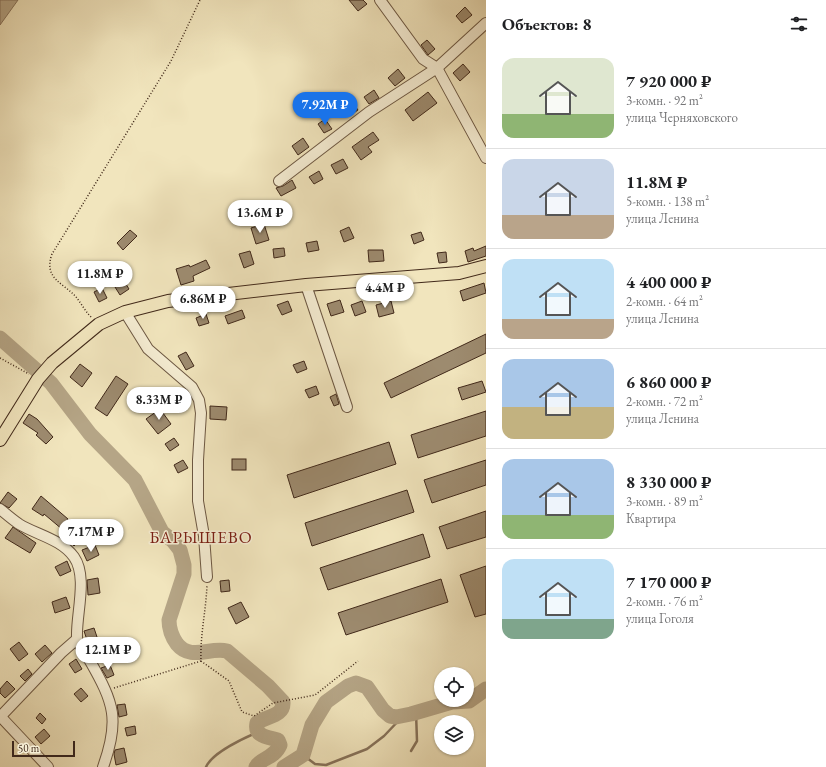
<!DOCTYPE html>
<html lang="ru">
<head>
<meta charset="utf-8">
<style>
	:root { --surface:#fff; --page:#f2f2f2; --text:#202124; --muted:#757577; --line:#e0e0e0; --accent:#1a73e8 }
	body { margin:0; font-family:"EB Garamond",serif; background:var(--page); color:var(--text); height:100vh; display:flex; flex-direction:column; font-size:15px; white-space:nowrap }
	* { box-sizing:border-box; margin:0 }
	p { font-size:13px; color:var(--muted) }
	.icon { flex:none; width:22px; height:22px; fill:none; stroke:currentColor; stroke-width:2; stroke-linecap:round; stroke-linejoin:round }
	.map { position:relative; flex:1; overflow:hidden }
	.details { display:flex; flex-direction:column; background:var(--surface); width:340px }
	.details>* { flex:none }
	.tools { position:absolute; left:434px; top:667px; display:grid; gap:8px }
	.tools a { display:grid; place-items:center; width:40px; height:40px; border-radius:50%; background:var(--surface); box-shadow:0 1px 3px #0004; font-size:20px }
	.scale { position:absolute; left:12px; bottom:10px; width:63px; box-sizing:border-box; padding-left:4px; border:2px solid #41291a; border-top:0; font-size:11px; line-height:14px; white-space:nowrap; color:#41291a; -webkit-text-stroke:3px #f6eed4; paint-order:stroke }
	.price { position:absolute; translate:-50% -34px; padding:0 9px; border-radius:14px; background:#fff; color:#222; font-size:13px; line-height:26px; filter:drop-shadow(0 1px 2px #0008) }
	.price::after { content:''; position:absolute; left:50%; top:24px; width:12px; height:9px; margin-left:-6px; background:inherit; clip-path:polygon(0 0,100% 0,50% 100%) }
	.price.on { background:var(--accent); color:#fff }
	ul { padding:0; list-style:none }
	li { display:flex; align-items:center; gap:12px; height:100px; padding:0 16px }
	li+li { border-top:1px solid var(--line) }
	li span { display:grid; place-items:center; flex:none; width:112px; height:80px; border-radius:12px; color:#555 }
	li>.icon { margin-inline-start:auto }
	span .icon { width:48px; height:48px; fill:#fffc; stroke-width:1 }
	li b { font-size:17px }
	h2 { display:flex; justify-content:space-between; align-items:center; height:48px; padding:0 16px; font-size:17px }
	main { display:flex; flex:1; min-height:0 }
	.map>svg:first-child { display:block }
	.water { fill:#b5a586; stroke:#87735b }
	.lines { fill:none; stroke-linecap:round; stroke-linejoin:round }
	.stream { stroke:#87735b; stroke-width:2.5 }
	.river { stroke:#b5a586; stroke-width:15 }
	.building { fill:#9d8b6f; stroke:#41291a }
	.minor-casing { stroke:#6d5843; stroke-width:12 }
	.major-casing { stroke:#41291a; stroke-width:14 }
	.path { stroke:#41291a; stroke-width:1.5; stroke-dasharray:1 2; stroke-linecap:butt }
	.minor { stroke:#f6eed4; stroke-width:10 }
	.major { stroke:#f1e5bd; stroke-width:12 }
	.labels { text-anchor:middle; stroke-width:3; stroke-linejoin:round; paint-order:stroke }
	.quarter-label { font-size:17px; letter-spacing:1px; fill:#7a1f14; stroke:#f6eed4 }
</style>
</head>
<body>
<main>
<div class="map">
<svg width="486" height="767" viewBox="0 0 486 767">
	<rect width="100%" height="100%" fill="#f1e5bd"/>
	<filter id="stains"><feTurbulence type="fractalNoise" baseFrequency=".005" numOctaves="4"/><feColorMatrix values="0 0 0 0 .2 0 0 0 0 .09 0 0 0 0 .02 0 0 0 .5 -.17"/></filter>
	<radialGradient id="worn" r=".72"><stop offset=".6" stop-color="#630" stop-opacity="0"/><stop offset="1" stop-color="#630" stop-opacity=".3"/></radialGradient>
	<polygon class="water" points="0,0 18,0 0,25"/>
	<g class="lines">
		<g class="stream">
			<polyline points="411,751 417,741 416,712"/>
			<polyline points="303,755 315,764 326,765 367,749 384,736 403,716"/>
			<path d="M206,767C212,753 244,738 258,732"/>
		</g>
		<g class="river">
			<path d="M0,338L51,383L90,434L135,480L162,532L173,541L180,550L184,565V574L169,620C169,629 172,637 177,644C191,661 209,647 227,651L268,686L283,702C284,717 265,716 257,723C254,737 269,737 278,740L280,745C274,759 260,758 256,767"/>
			<polyline points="284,767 303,755 312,725 326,702 348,686 356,683 367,687 383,710 390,716 396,717 411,714 452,702 469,701 486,689"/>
		</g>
	</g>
	<g class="building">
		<polygon points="349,0 363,0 367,4 358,11"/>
		<polygon points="465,7 472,15 462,23 456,16"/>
		<polygon points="427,40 435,49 428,55 421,45"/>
		<polygon points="463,64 470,72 460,81 453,73"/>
		<polygon points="398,69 405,78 395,86 388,78"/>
		<polygon points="374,90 379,98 369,104 364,97"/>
		<polygon points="428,92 437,103 413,121 405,110"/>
		<polygon points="350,99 358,110 349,116 341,105"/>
		<polygon points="325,119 332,129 324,133 318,124"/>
		<polygon points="373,132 379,140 368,147 372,152 361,160 352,147"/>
		<polygon points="303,138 309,147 298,155 292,146"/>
		<polygon points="343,159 348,168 336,174 331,165"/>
		<polygon points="319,171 323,179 314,184 309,177"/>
		<polygon points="292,180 296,188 281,196 276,188 283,186"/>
		<polygon points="264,224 269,240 256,244 251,228"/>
		<polygon points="349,227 354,238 344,242 340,231"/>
		<polygon points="130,230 137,236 123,250 117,243"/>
		<polygon points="421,232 424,240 414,244 411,235"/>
		<polygon points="317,241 319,250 308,252 306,243"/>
		<polygon points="486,246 486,256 468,262 465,251 473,248 474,251"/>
		<polygon points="284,248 285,256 274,258 273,249"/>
		<polygon points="368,250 383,250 384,261 369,262"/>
		<polygon points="250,251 254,264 244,268 239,254"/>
		<polygon points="446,252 447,262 439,263 437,253"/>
		<polygon points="206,260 210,268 193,276 194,281 181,285 176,269 189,265 190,267"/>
		<polygon points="124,281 129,289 120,295 115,287"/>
		<polygon points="484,283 486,293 463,301 460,291"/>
		<polygon points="102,288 107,298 99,302 94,292"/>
		<polygon points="340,300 344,312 331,316 327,304"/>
		<polygon points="288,301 292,311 282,315 277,305"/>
		<polygon points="362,301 366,312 355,316 351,305"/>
		<polygon points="391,301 394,313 379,317 376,305"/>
		<polygon points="242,310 245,318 228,324 225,316"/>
		<polygon points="206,314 209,323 199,326 196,318"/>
		<polygon points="486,334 486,353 391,398 384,383"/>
		<polygon points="186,352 194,366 186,370 178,356"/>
		<polygon points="304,361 307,369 297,373 293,365"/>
		<polygon points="80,364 92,373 82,387 70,377"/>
		<polygon points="116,376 128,384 107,416 95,408"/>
		<polygon points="482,381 486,392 462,400 458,388"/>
		<polygon points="316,386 319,394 309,398 305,390"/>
		<polygon points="142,394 148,400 139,408 133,402"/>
		<polygon points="336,394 339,404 334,406 330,397"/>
		<polygon points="210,406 227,407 226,420 210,419"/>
		<polygon points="160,409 171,424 158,434 146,419"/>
		<polygon points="486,411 486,436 418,458 411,435"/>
		<polygon points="29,414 37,419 53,437 46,444 36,435 38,433 23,423"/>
		<polygon points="174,438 179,445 170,451 165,444"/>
		<polygon points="389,442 396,464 294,498 287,475"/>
		<rect x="232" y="459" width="14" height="11"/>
		<polygon points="183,460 188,468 178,473 174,465"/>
		<polygon points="486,460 486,485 432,503 424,480"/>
		<polygon points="407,490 414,512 312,546 305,523"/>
		<polygon points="8,492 17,499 9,508 0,503"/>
		<polygon points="41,496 68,519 65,523 81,539 74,546 66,537 69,535 44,514 43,516 32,509"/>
		<polygon points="486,511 486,537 447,549 439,527"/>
		<polygon points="13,527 36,543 30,553 5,538"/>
		<polygon points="423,534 430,557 328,590 320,568"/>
		<polygon points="95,545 99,555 87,561 82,550"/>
		<polygon points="67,561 71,571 60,576 55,567"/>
		<polygon points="486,566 486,614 475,617 460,575"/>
		<polygon points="98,578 100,593 88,595 87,580"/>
		<polygon points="441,579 448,602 346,635 338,613"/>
		<polygon points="229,580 230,591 221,592 220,581"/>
		<polygon points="66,597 70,608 55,613 52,602"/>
		<polygon points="241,602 249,617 236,624 228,608"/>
		<polygon points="94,628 98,640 88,643 84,631"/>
		<polygon points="19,642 28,654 19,661 10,649"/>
		<polygon points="45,645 52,653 42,662 35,654"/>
		<polygon points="76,659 82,669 75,673 69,664"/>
		<polygon points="110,665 114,675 107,678 101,668"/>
		<polygon points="28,669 32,674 25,681 20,676"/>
		<polygon points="7,681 15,689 5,698 0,693 0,689"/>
		<polygon points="81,688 88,696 81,702 74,694"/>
		<polygon points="125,704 127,715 119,717 117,705"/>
		<polygon points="40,713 46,719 42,724 36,718"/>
		<polygon points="135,726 136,734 127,736 125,728"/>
		<polygon points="44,729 50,736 41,744 35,737"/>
		<polygon points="124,748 127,762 116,765 114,754 115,750"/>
	</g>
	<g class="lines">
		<defs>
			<g id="minor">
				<polyline points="380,0 423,59 437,68 486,158"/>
				<polyline points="279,181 369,112 437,68 486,23"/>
				<polyline points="306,285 347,407"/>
				<polyline points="125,312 148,349 192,387 199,400 201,413 198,460 198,501 204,536 207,577"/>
				<path d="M0,509C6,514 13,520 19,524C37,535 61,539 74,557C88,577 76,614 77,637C77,644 87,655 90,661C114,703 120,720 103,767"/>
				<polyline points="0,716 48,767"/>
				<polyline points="0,717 61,653 77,639"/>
			</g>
			<polyline id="major" points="0,440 38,379 52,363 99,324 125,312 168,301 306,285 459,273 486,266"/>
		</defs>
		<use href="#minor" class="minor-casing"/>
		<use href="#major" class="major-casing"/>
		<g class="path">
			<path d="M91,317C85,311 81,303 76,297C64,283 43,279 52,254L171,61L200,0"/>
			<polyline points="0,358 29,374"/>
			<polyline points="201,661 229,681 242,712 254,716 273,703 315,695 358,661"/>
			<path d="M114,688L201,661C200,635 206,611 207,585"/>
		</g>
		<use href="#minor" class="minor"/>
		<use href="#major" class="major"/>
	</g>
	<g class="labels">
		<g class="quarter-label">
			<text x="201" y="543">БАРЫШЕВО</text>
		</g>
	</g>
	<rect width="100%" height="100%" filter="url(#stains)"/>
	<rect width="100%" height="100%" fill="url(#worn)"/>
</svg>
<div class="tools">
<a><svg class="icon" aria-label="locate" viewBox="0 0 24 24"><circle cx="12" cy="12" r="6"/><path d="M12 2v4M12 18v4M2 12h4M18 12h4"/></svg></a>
<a><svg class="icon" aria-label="layers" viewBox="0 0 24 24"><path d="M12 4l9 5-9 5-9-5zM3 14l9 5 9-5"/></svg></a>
</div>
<div class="scale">50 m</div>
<b class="price on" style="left:325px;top:126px">7.92M ₽</b>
<b class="price" style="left:260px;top:234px">13.6M ₽</b>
<b class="price" style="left:100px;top:295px">11.8M ₽</b>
<b class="price" style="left:385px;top:309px">4.4M ₽</b>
<b class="price" style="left:203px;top:320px">6.86M ₽</b>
<b class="price" style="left:159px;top:421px">8.33M ₽</b>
<b class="price" style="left:91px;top:553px">7.17M ₽</b>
<b class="price" style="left:108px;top:671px">12.1M ₽</b>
</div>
<section class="details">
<h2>Объектов: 8<svg class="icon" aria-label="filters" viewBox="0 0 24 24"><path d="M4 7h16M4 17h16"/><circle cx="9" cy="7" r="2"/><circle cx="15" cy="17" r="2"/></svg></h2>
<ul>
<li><span style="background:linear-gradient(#dfe7d0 70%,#8fb573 0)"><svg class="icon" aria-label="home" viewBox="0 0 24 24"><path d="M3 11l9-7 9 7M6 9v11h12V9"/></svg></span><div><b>7 920 000 ₽</b><p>3-комн. · 92 m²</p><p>улица Черняховского</p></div></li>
<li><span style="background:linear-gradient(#c9d6e8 70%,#b9a48a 0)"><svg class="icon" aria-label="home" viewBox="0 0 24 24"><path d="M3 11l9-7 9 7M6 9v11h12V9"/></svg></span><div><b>11.8M ₽</b><p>5-комн. · 138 m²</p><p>улица Ленина</p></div></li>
<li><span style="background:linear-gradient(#bfe0f5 75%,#b9a48a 0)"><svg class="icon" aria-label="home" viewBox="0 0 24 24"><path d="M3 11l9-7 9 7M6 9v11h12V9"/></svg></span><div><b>4 400 000 ₽</b><p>2-комн. · 64 m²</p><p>улица Ленина</p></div></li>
<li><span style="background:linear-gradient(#a9c7e8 60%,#c2b280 0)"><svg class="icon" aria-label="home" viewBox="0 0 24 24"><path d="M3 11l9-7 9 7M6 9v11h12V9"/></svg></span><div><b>6 860 000 ₽</b><p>2-комн. · 72 m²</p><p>улица Ленина</p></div></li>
<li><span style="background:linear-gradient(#a9c7e8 70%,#8fb573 0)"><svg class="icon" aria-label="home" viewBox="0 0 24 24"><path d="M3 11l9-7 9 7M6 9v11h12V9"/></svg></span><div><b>8 330 000 ₽</b><p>3-комн. · 89 m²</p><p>Квартира</p></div></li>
<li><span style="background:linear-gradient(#bfe0f5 75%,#7fa58c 0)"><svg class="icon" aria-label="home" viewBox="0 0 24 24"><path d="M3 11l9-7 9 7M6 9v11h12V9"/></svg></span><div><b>7 170 000 ₽</b><p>2-комн. · 76 m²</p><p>улица Гоголя</p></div></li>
</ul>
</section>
</main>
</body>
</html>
